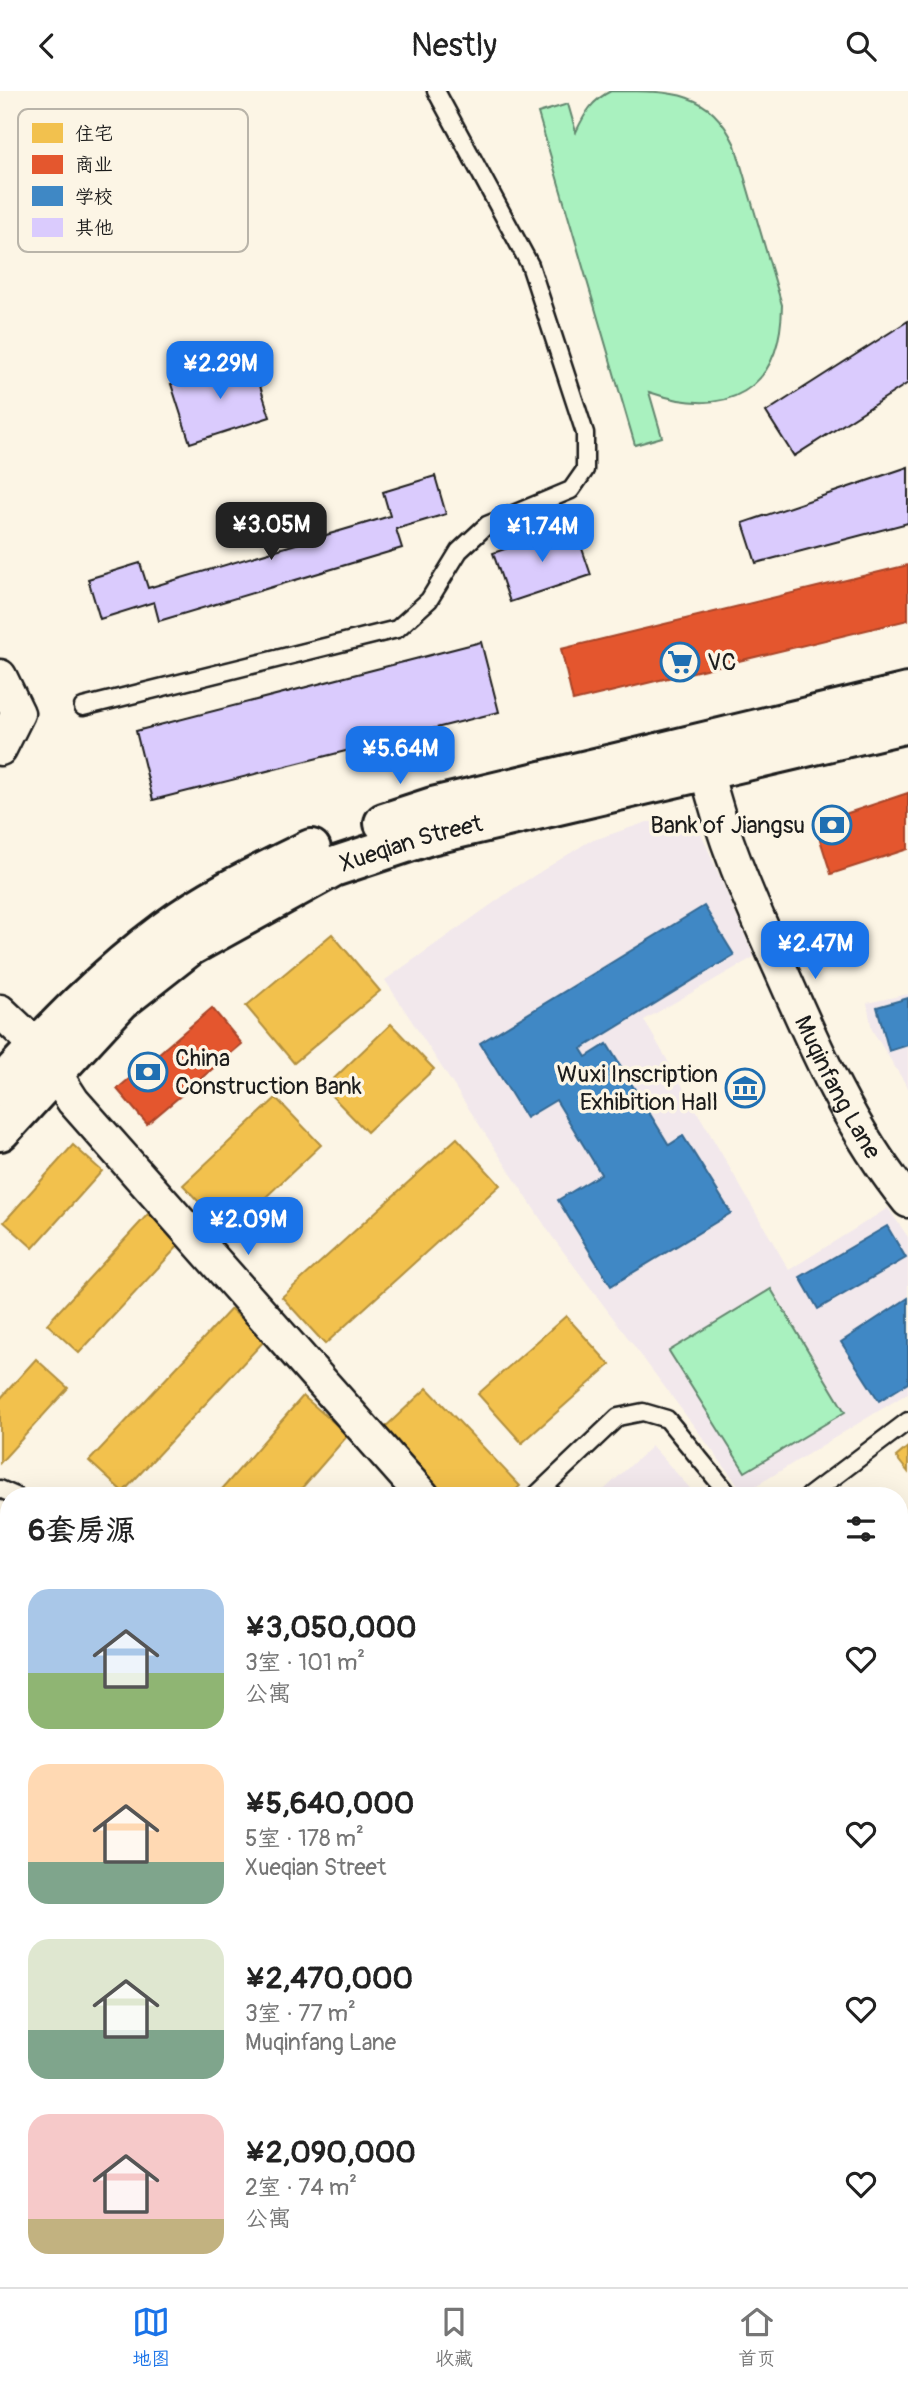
<!DOCTYPE html>
<html lang="zh">
<head>
<meta charset="utf-8">
<style>
	:root { --surface:#fff; --page:#f6f6f6; --text:#222; --muted:#767676; --line:#e0e0e0; --accent:#1a73e8 }
	body { margin:0; font-family:Pangolin,"LXGW WenKai TC",sans-serif; background:var(--page); color:var(--text); height:100vh; display:flex; flex-direction:column; font-size:26px; white-space:nowrap }
	* { box-sizing:border-box; margin:0 }
	p { font-size:23px; color:var(--muted) }
	.icon { flex:none; width:38px; height:38px; fill:none; stroke:currentColor; stroke-width:2; stroke-linecap:round; stroke-linejoin:round }
	.map { position:relative; flex:1; overflow:hidden }
	.sheet { position:absolute; left:0px; top:1396px; width:908px; height:800px; display:flex; flex-direction:column; background:var(--surface); border-radius:28px 28px 0 0; box-shadow:0 7px 28px #0002 }
	.sheet>* { flex:none }
	.price { position:absolute; translate:-50% -60px; padding:0 16px; border-radius:14px; background:var(--accent); color:#fff; font-size:23px; line-height:46px; filter:drop-shadow(0 2px 4px #0008) }
	.price::after { content:''; position:absolute; left:50%; top:42px; width:21px; height:16px; margin-left:-10px; background:inherit; clip-path:polygon(0 0,100% 0,50% 100%) }
	.price.selected { background:#222; color:#fff }
	ul { padding:0; list-style:none }
	li { display:flex; align-items:center; gap:21px; height:175px; padding:0 28px }
	li span { display:grid; place-items:center; flex:none; width:196px; height:140px; border-radius:21px; color:#555 }
	li>.icon { margin-inline-start:auto }
	span .icon { width:84px; height:84px; fill:#fffc; stroke-width:1 }
	li b { font-size:30px }
	h2 { display:flex; justify-content:space-between; align-items:center; height:84px; padding:0 28px; font-size:30px }
	header { display:flex; justify-content:space-between; align-items:center; height:91px; padding:0 28px; background:var(--surface); font-size:32px; font-weight:600 }
	.menu { display:flex; justify-content:space-around; align-items:center; height:98px; border-top:2px solid var(--line); background:var(--surface); font-size:19px; color:var(--muted) }
	.menu a { display:grid; justify-items:center; gap:4px }
	.menu .selected { color:var(--accent) }
	.map>svg:first-child { display:block }
	.built { fill:#f2e8ec }
	.green { fill:#a9f1bf; stroke:#62866e; stroke-width:2 }
	.homes { fill:#f2c14e; stroke:#b2903f; stroke-width:2 }
	.shops { fill:#e4572e; stroke:#a84529; stroke-width:2 }
	.schools { fill:#3f88c5; stroke:#346892; stroke-width:2 }
	.building { fill:#dacbfd; stroke:#1c1c1c; stroke-width:2 }
	.lines { fill:none; stroke-linecap:round; stroke-linejoin:round }
	.service-casing { stroke:#1c1c1c; stroke-width:21 }
	.minor-casing { stroke:#1c1c1c; stroke-width:37 }
	.secondary-casing { stroke:#1c1c1c; stroke-width:44 }
	.service { stroke:#fcf5e5; stroke-width:16 }
	.minor { stroke:#fcf5e5; stroke-width:32 }
	.secondary { stroke:#fcf5e5; stroke-width:38 }
	.labels { text-anchor:middle; stroke-width:7; stroke-linejoin:round; paint-order:stroke }
	.poi-label { font-size:24px; fill:#1c1c1c; stroke:#fcf5e5; text-anchor:start }
	.street-label { font-size:24px; fill:#1c1c1c; stroke:#fcf5e5 }
	.key { fill:#fcf5e5; stroke:#b9b4a9; stroke-width:2 }
	.key-label { font-size:19px; fill:#1c1c1c }
</style>
</head>
<body>
<header><svg class="icon" aria-label="back" viewBox="0 0 24 24"><path d="M15 5l-7 7 7 7"/></svg>Nestly<svg class="icon" aria-label="search" viewBox="0 0 24 24"><circle cx="10" cy="10" r="6"/><path d="M15 15l6 6"/></svg></header>
<div class="map">
<svg width="908" height="2196" viewBox="0 0 908 2196">
	<rect width="100%" height="100%" fill="#fcf5e5"/>
	<filter id="ink" filterUnits="userSpaceOnUse"><feTurbulence type="fractalNoise" baseFrequency=".0143" numOctaves="2"/><feDisplacementMap in="SourceGraphic" scale="14" xChannelSelector="R" yChannelSelector="G"/><feConvolveMatrix kernelMatrix="1 2 1 2 8 2 1 2 1" color-interpolation-filters="sRGB"/></filter>
	<g filter="url(#ink)">
		<g class="built">
			<polygon points="685,730 702,744 754,866 644,929 789,1179 888,1117 908,1146 908,1302 744,1402 551,1144 385,889 516,796 588,751 647,731"/>
			<polygon points="908,903 908,997 872,939 867,912"/>
			<polygon points="652,1355 697,1405 597,1405"/>
			<polygon points="900,1459 908,1468 908,1648 900,1657"/>
			<polygon points="0,1871 9,1876 9,2070 0,2076"/>
			<polygon points="9,2115 9,2188 392,2188 384,2196 0,2196 0,2121"/>
			<polygon points="465,2188 550,2188 566,2196 457,2196"/>
		</g>
		<g class="green">
			<path d="M611,0C675,0 709,0 735,54L782,214C781,301 727,328 649,301L662,346L635,354L538,22L568,13L576,41C585,22 592,9 611,0Z"/>
			<polygon points="771,1198 845,1321 745,1381 669,1260"/>
		</g>
		<g class="homes">
			<polygon points="332,843 380,900 294,972 246,915"/>
			<polygon points="391,933 434,978 367,1041 324,997"/>
			<polygon points="276,1007 321,1054 228,1142 183,1094"/>
			<polygon points="457,1047 500,1094 325,1253 282,1206"/>
			<polygon points="73,1054 102,1080 33,1157 4,1131"/>
			<polygon points="149,1122 181,1152 79,1262 47,1233"/>
			<polygon points="231,1218 265,1249 123,1401 89,1370"/>
			<polygon points="566,1225 610,1274 522,1352 478,1303"/>
			<polygon points="36,1268 68,1297 0,1372 0,1308"/>
			<polygon points="427,1297 520,1395 509,1405 444,1405 382,1339"/>
			<polygon points="303,1305 348,1344 295,1405 216,1405"/>
			<polygon points="908,1356 908,1381 896,1366"/>
			<polygon points="9,1505 9,1545 0,1540 0,1520"/>
			<polygon points="0,1623 9,1629 0,1648"/>
			<polygon points="0,1651 9,1656 9,1667 0,1681"/>
			<polygon points="900,1807 908,1816 908,1862 900,1871"/>
			<polygon points="908,1982 908,2152 900,2152 900,1984"/>
		</g>
		<g class="shops">
			<polygon points="908,474 908,529 573,610 561,558"/>
			<polygon points="908,702 908,758 831,783 815,733"/>
			<polygon points="212,917 242,953 147,1033 117,998"/>
			<polygon points="0,2028 9,2039 9,2046 0,2053"/>
			<polygon points="9,2174 9,2188 383,2188 371,2196 0,2196 0,2180"/>
		</g>
		<g class="schools">
			<polygon points="704,815 734,864 581,958 586,966 607,953 669,1054 683,1045 731,1122 611,1195 558,1109 601,1083 556,1009 526,1027 480,952"/>
			<polygon points="908,907 908,954 889,960 877,916"/>
			<polygon points="887,1135 906,1167 818,1218 800,1186"/>
			<polygon points="908,1207 908,1292 879,1310 841,1251"/>
			<polygon points="908,1549 908,1618 900,1627 900,1557"/>
		</g>
		<g class="building">
			<polygon points="908,230 908,292 794,365 766,321"/>
			<polygon points="251,267 270,326 190,352 171,293"/>
			<polygon points="908,376 908,432 756,472 743,432"/>
			<polygon points="435,385 446,423 396,438 402,457 159,530 154,511 100,528 88,488 140,472 148,497 390,425 383,401"/>
			<polygon points="574,434 591,484 510,511 493,462"/>
			<polygon points="481,551 499,621 153,709 136,640"/>
		</g>
		<g class="lines">
			<defs>
				<g id="service">
					<polyline points="83,616 397,538 429,509 459,460 487,434 571,399 585,379 585,342 530,174 436,0"/>
					<polyline points="0,1398 16,1405"/>
					<polyline points="535,1405 618,1326 643,1321 667,1328 730,1405"/>
					<polyline points="809,1405 908,1330"/>
					<polyline points="421,2196 428,2188"/>
				</g>
				<g id="minor">
					<polyline points="0,585 18,622 0,658"/>
					<path id="s1" d="M706,678C722,748 751,812 780,877C816,959 851,1040 908,1110"/>
					<polyline points="0,920 38,956 73,1010 423,1405"/>
					<polyline points="0,1609 9,1614"/>
					<polyline points="900,1947 908,1938"/>
					<polyline points="0,2098 9,2091"/>
				</g>
				<g id="secondary">
					<polyline points="384,732 433,716 908,602"/>
					<path d="M0,996C51,940 105,884 166,839C210,806 262,782 311,758"/>
					<path id="s2" d="M0,1040L120,910L190,855L333,776L430,744L908,632"/>
					<polyline points="0,1758 9,1764"/>
					<polyline points="0,1810 9,1815"/>
					<polyline points="620,2188 630,2196"/>
					<polyline points="681,2188 691,2196"/>
				</g>
			</defs>
			<use href="#service" class="service-casing"/>
			<use href="#minor" class="minor-casing"/>
			<use href="#secondary" class="secondary-casing"/>
			<use href="#service" class="service"/>
			<use href="#minor" class="minor"/>
			<use href="#secondary" class="secondary"/>
		</g>
	</g>
	<defs>
		<symbol id="supermarket-ring" viewBox="-11 -11 22 22"><circle r="9.5" fill="#fcf5e5" stroke="#1f6fb2" stroke-width="1.5"/><path d="M-6-5.5h2.5l.6 2H6L4.5 2H-2.5L-4.4-4H-6ZM-1.5 3.2a1.3 1.3 0 1 0 .1 0ZM3 3.2a1.3 1.3 0 1 0 .1 0Z" fill="#1f6fb2"/></symbol>
		<symbol id="bank-ring" viewBox="-11 -11 22 22"><circle r="9.5" fill="#fcf5e5" stroke="#1f6fb2" stroke-width="1.5"/><path d="M-6-4H6V4H-6ZM0-2.3a2.3 2.3 0 1 0 0 4.6a2.3 2.3 0 1 0 0-4.6Z" fill="#1f6fb2"/></symbol>
		<symbol id="museum-ring" viewBox="-11 -11 22 22"><circle r="9.5" fill="#fcf5e5" stroke="#1f6fb2" stroke-width="1.5"/><path d="M0-6L6-3V-2H-6V-3ZM-5-1h2V3h-2ZM-1-1h2V3h-2ZM3-1h2V3H3ZM-6 4H6V6H-6Z" fill="#1f6fb2"/></symbol>
	</defs>
	<g fill-rule="evenodd">
		<use href="#supermarket-ring" x="658" y="549" width="44" height="44"/>
		<use href="#bank-ring" x="810" y="712" width="44" height="44"/>
		<use href="#bank-ring" x="126" y="959" width="44" height="44"/>
		<use href="#museum-ring" x="723" y="975" width="44" height="44"/>
	</g>
	<g class="labels">
		<g class="poi-label">
			<text x="707" y="579">VC</text>
			<text x="805" y="742" text-anchor="end">Bank of Jiangsu</text>
			<text x="175" y="975">China<tspan x="175" dy="28">Construction Bank</tspan></text>
			<text x="718" y="991" text-anchor="end">Wuxi Inscription<tspan x="718" dy="28">Exhibition Hall</tspan></text>
		</g>
		<g class="street-label">
			<text dy="8" stroke="none"><textPath href="#s2" startOffset="511">Xueqian Street</textPath></text>
			<text dy="8" stroke="none"><textPath href="#s1" startOffset="345">Muqinfang Lane</textPath></text>
		</g>
	</g>
	<rect x="18" y="18" width="230" height="143" rx="10" class="key"/>
	<rect x="32" y="32" width="31" height="20" fill="#f2c14e"/>
	<rect x="32" y="64" width="31" height="19" fill="#e4572e"/>
	<rect x="32" y="95" width="31" height="20" fill="#3f88c5"/>
	<rect x="32" y="127" width="31" height="19" fill="#dacbfd"/>
	<g class="key-label">
		<text x="75" y="49">住宅</text>
		<text x="75" y="80">商业</text>
		<text x="75" y="112">学校</text>
		<text x="75" y="143">其他</text>
	</g>
</svg>
<b class="price" style="left:220px;top:310px">¥2.29M</b>
<b class="price selected" style="left:271px;top:471px">¥3.05M</b>
<b class="price" style="left:542px;top:473px">¥1.74M</b>
<b class="price" style="left:400px;top:695px">¥5.64M</b>
<b class="price" style="left:815px;top:890px">¥2.47M</b>
<b class="price" style="left:248px;top:1166px">¥2.09M</b>
<section class="sheet">
<h2>6套房源<svg class="icon" aria-label="filters" viewBox="0 0 24 24"><path d="M4 7h16M4 17h16"/><circle cx="9" cy="7" r="2"/><circle cx="15" cy="17" r="2"/></svg></h2>
<ul>
<li><span style="background:linear-gradient(#a9c7e8 60%,#8fb573 0)"><svg class="icon" aria-label="home" viewBox="0 0 24 24"><path d="M3 11l9-7 9 7M6 9v11h12V9"/></svg></span><div><b>¥3,050,000</b><p>3室 · 101 m²</p><p>公寓</p></div><svg class="icon" aria-label="heart" viewBox="0 0 24 24"><path d="M12 20l-8-8c-3-5 5-10 8-4 3-6 11-1 8 4z"/></svg></li>
<li><span style="background:linear-gradient(#ffd9b3 70%,#7fa58c 0)"><svg class="icon" aria-label="home" viewBox="0 0 24 24"><path d="M3 11l9-7 9 7M6 9v11h12V9"/></svg></span><div><b>¥5,640,000</b><p>5室 · 178 m²</p><p>Xueqian Street</p></div><svg class="icon" aria-label="heart" viewBox="0 0 24 24"><path d="M12 20l-8-8c-3-5 5-10 8-4 3-6 11-1 8 4z"/></svg></li>
<li><span style="background:linear-gradient(#dfe7d0 65%,#7fa58c 0)"><svg class="icon" aria-label="home" viewBox="0 0 24 24"><path d="M3 11l9-7 9 7M6 9v11h12V9"/></svg></span><div><b>¥2,470,000</b><p>3室 · 77 m²</p><p>Muqinfang Lane</p></div><svg class="icon" aria-label="heart" viewBox="0 0 24 24"><path d="M12 20l-8-8c-3-5 5-10 8-4 3-6 11-1 8 4z"/></svg></li>
<li><span style="background:linear-gradient(#f6c9c9 75%,#c2b280 0)"><svg class="icon" aria-label="home" viewBox="0 0 24 24"><path d="M3 11l9-7 9 7M6 9v11h12V9"/></svg></span><div><b>¥2,090,000</b><p>2室 · 74 m²</p><p>公寓</p></div><svg class="icon" aria-label="heart" viewBox="0 0 24 24"><path d="M12 20l-8-8c-3-5 5-10 8-4 3-6 11-1 8 4z"/></svg></li>
</ul>
</section>
</div>
<nav class="menu">
<a class="selected"><svg class="icon" aria-label="map" viewBox="0 0 24 24"><path d="M3 6l6-2 6 2 6-2v14l-6 2-6-2-6 2zM9 4v14M15 6v14"/></svg>地图</a>
<a><svg class="icon" aria-label="saved" viewBox="0 0 24 24"><path d="M7 4h10v16l-5-4-5 4z"/></svg>收藏</a>
<a><svg class="icon" aria-label="home" viewBox="0 0 24 24"><path d="M3 11l9-7 9 7M6 9v11h12V9"/></svg>首页</a>
</nav>
</body>
</html>
